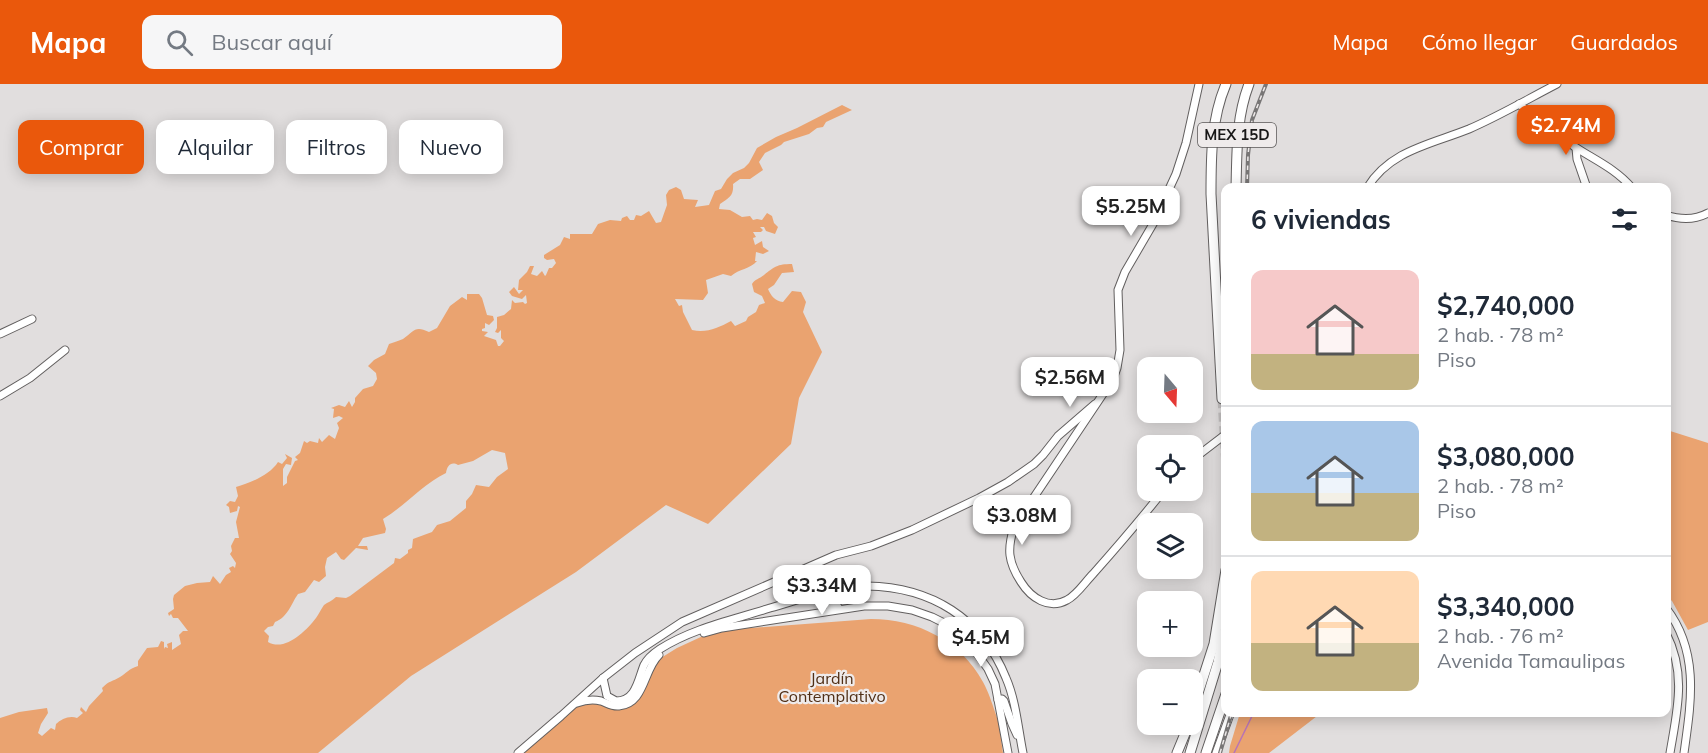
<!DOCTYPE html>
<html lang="es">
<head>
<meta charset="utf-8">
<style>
	:root { --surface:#fff; --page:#f6f6f7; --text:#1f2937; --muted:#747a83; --line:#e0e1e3; --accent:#ea580c }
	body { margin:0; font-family:Mulish,sans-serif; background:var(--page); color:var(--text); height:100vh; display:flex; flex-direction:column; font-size:22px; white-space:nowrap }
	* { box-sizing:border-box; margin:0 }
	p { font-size:20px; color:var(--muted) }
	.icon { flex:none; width:33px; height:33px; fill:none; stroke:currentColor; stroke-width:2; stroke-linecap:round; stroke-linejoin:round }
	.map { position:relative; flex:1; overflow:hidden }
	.sheet { position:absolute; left:1221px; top:99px; width:450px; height:534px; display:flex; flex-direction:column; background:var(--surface); border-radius:12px; box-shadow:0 3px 15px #0003 }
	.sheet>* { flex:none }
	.top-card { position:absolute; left:18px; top:36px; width:570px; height:54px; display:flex; gap:12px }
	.needle { width:39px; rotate:161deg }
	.controls { position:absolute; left:1137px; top:273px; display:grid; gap:12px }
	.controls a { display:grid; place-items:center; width:66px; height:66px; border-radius:12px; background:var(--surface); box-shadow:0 3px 15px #0003; font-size:30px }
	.price { position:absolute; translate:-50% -51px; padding:0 14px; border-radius:12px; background:#fff; color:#222; font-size:20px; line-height:39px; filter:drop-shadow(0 2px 3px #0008) }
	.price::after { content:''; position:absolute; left:50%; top:36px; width:18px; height:14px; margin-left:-9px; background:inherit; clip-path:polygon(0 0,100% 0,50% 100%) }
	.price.on { background:var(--accent); color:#fff }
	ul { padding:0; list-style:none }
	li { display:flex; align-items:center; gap:18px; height:150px; padding:0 30px }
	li+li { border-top:2px solid var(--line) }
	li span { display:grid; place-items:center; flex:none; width:168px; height:120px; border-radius:12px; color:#555 }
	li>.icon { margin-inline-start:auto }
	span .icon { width:72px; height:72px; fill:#fffc; stroke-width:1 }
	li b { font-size:26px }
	h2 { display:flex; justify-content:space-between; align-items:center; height:72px; padding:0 30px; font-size:26px }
	.tag { padding:0 21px; border-radius:12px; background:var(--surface); box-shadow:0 3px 15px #0003; font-size:21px; line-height:54px }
	.tag.on { background:var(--accent); color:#fff }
	header { display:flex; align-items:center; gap:36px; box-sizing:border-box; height:84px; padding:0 30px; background:var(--accent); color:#fff }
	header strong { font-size:28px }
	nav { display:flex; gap:33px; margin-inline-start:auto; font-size:21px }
	.search { width:420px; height:54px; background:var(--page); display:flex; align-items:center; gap:15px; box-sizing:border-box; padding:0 21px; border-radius:12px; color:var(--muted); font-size:22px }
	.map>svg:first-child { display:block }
	.green { fill:#eaa370; fill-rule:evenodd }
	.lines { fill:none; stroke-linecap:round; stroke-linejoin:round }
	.stream { stroke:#b874b6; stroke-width:1.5 }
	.highway-tunnel { stroke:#c3c0c0; stroke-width:9; stroke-dasharray:9 4.5; stroke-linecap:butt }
	.secondary-casing { stroke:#625f5f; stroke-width:9 }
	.highway-casing { stroke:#625f5f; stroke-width:11 }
	.secondary { stroke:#fff; stroke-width:7 }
	.highway { stroke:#fff; stroke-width:9 }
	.rail-casing { stroke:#787676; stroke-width:4 }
	.rail { stroke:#efebeb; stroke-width:1.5; stroke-dasharray:4.5; stroke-linecap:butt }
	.labels { text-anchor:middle; stroke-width:4.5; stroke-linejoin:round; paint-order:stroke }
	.shield { fill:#efebeb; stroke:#595757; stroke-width:1.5 }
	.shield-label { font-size:15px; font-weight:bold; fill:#191818 }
	.park-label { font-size:16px; fill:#502f16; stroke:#efebeb }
</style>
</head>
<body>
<header>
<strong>Mapa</strong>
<div class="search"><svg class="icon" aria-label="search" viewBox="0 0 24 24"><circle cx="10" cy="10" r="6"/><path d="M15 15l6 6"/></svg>Buscar aquí</div>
<nav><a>Mapa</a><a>Cómo llegar</a><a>Guardados</a></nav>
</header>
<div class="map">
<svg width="1708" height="669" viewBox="0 0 1708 669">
	<rect width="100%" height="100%" fill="#e1dede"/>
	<g class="green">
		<path d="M842,21L852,26L826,38L823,43L817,44L809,50L784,58L781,61L765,69L759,78L763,86L750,95H740L733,100C734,112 729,114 720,120L719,125L730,126L742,133L750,132L753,136L757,135L762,136L767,129L772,132L774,139L778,143L775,150L766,147L764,143H760L763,146L761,148H753L756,153L753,154L755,161L762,157L763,163L769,167L763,170L756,168L755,177H757C750,185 739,185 731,192L723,190L706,196L708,209L703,216L675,215L679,222L682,221L683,228L692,246C707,249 718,244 731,237L735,242L746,237L748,233L756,228L759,221L765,219L762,212L754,208L752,200C755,195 759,195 764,191C774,183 777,180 792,180L794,188L782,189L774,201L768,205C771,212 775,217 783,218L792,207L801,208L806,218L803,228L822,268L799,314L791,360L708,440L666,421L576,488L411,592L318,669H0V634L19,628L47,624L48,629L41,640L38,649L42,652L51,644L55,646L56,640C61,635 70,631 77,634L83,629L80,626L81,623L86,628L89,622L103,607L102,604C110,596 112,598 120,593C127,589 128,585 138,582V577L147,564L158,563L161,557L164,558V565L165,563L168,564L167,560L172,558V566L181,560L179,551L183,547H188L178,534H173L171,530L169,532L168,529L174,525L173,515L174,511L185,502L197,499L210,498L213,492L220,500L226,491L231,488L229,484L233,482L235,484L236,479L230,470L232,467L231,462L235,454H239L236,438L240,423L238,422L237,427L230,429L229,423L226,421L230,417L235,418L238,412L236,403C250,399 270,391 278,378L282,380L287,374L285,370L292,374L291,381L286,380L283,385V402L287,399V393L295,377L298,376L295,373L300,369L304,357L307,359L310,357L318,359L319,354L322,358L329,351L335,355L339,344L337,339L343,334L339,332L333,334L334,325L331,324L339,321L345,323L349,317L352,323L355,318V314L363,305L373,302L377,295L376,289L368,282L374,276L385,270L389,260C394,258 399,257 403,255C414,247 415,241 429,248L437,244L450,222L462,213L467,216V210H479L482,214L487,231L493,232L494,236L489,241L485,239V244L482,245V247L488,248L484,252L496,256L498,262H500L504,257L501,254V246L498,249L495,248L497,244V233L504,231L511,225L512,216L515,219L523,218L525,220L527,219L526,211L522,215L512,212L509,208L514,203L519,210L523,206H518L519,196L527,188L530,182H534L531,190L537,192L542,187L545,192L546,191L549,184H552L556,179L554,175L547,176L544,174V171L560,161L564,153L570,155V150H592L598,140L610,136L621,137L622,134L627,132L630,136H634L636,131L641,132L649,127L656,139L661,138L667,121L666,111L669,106L676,103L681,106L684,115L698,116L695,123L709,121L715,107L721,105L727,95L733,89L744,84L749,79L757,64L776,53L797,44ZM492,366L505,369L508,385L497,393L489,403L476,401L472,410L466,417V424L450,437L437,441L432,448L413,455L412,464L408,466V469L400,475L395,474L394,479L350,512L346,514L336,513C332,517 328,518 324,521C321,525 319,530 316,534C306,547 285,568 268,558L269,552L264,547L268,543L273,542L275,538C288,533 291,520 298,510L305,508L314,496L319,498L326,492L325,483L327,474L336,468L341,475L344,476L356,464L368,466L367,462H358L363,454L385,449L386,445L383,435C406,421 422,401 446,389C447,382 451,377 458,381L473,377Z"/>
		<polygon points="1667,346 1708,359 1708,538 1688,546 1672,517 1667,512"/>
		<path d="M871,535C917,535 961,557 983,598C988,607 992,619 995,628C1000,640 1001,656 1003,669H523L577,620L590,617L617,624L656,577L677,564L703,552L737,545Z"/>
		<polygon points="1240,629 1240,628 1321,629 1269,669 1229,669 1230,662"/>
	</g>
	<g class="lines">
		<polyline class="stream" points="1234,669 1254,628"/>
		<polyline class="highway-tunnel" points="1222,315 1226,383"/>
		<defs>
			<g id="secondary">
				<path d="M1519,20C1537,36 1556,50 1575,63C1595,76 1616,85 1632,104"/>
				<polyline points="1576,64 1577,75 1587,104"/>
				<path d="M1367,104C1390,66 1432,60 1469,45C1499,32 1528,15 1557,0"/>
				<path d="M1666,131C1681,136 1695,136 1708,129"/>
				<polyline points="0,250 32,235"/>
				<polyline points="0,312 30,294 65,266"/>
				<polyline points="1192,376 1226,350"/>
				<path d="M1164,406C1141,435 1117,463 1093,490C1085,498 1077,511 1067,516C1049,526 1031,514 1021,498C1008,478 1007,465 1014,443L1113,295L1117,284L1120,266L1118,206L1125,188L1153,140L1176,90L1186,59L1199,0"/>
				<path d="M834,506C829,512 826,515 830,523H838"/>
				<path d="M1666,524C1700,568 1691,619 1684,669"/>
				<polyline points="704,549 722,544 864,522 888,522 912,526 932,533 948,541 971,561 988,585 995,600 1008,669"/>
				<path d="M1666,549C1687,590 1677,627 1670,669"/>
				<path d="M603,594L607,612L616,617C636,617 638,596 644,581C647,575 654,569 660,565C693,544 733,536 770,524C802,515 834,502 867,502C931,503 982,534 1006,594C1016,617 1018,644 1023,669"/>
				<polyline points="998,616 1002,615 1004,617 1012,640 1017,651"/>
				<path d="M577,619C585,616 592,615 601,617C607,619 612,623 619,622C645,620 643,586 659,571"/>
				<polyline points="518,669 561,632 603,594 635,569 682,538 836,471 871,462 912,446 979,414 1008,398 1034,380 1043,371 1058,352 1095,320"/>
				<polyline points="1216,669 1231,628"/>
			</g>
			<g id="highway">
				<path d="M1236,104C1237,68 1236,34 1249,0"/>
				<path d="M1222,315L1211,110C1211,73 1211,35 1226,0"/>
				<polyline points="1192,628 1214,560 1226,486"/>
				<polyline points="1177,669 1189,640"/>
				<polyline points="1190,669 1218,578 1226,540"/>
				<polyline points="1206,669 1226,610"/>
			</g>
		</defs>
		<use href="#secondary" class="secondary-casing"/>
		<use href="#highway" class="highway-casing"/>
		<use href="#secondary" class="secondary"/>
		<use href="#highway" class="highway"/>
		<defs>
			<g id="rail">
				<polyline points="1247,104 1248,71 1252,36 1266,0"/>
				<polyline points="1220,669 1232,628"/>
			</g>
		</defs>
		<use href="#rail" class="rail-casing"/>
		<use href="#rail" class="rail"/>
	</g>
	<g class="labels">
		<rect class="shield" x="1198" y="39" width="78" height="24" rx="4.5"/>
		<g class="shield-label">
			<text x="1237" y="56">MEX 15D</text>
		</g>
		<g class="park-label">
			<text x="832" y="600">Jardín<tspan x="832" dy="18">Contemplativo</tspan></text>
		</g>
	</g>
</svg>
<div class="controls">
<a><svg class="needle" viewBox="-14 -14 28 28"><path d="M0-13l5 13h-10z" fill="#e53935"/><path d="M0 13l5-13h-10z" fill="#747a83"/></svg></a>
<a><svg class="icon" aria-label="locate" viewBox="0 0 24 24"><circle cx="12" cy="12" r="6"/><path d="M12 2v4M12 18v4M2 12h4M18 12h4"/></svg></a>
<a><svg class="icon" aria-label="layers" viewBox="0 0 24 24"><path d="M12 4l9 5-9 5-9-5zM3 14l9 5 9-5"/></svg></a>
<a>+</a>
<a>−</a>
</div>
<b class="price on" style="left:1566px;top:72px">$2.74M</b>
<b class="price" style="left:1131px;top:153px">$5.25M</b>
<b class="price" style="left:1070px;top:324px">$2.56M</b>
<b class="price" style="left:1022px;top:462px">$3.08M</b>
<b class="price" style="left:822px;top:532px">$3.34M</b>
<b class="price" style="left:981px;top:584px">$4.5M</b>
<div class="top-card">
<a class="tag on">Comprar</a>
<a class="tag">Alquilar</a>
<a class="tag">Filtros</a>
<a class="tag">Nuevo</a>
</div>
<section class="sheet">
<h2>6 viviendas<svg class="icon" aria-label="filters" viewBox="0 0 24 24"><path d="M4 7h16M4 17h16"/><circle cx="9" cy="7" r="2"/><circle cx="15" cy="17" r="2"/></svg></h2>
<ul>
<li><span style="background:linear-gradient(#f6c9c9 70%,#c2b280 0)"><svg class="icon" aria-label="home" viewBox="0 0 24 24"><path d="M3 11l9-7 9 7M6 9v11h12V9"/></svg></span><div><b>$2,740,000</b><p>2 hab. · 78 m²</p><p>Piso</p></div></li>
<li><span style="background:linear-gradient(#a9c7e8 60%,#c2b280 0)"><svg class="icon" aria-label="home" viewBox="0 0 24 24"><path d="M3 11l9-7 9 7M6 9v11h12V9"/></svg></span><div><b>$3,080,000</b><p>2 hab. · 78 m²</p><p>Piso</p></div></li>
<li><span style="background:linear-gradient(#ffd9b3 60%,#c2b280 0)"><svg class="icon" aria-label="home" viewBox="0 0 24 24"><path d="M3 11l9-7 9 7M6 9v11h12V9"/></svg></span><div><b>$3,340,000</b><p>2 hab. · 76 m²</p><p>Avenida Tamaulipas</p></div></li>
</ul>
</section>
</div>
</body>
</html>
